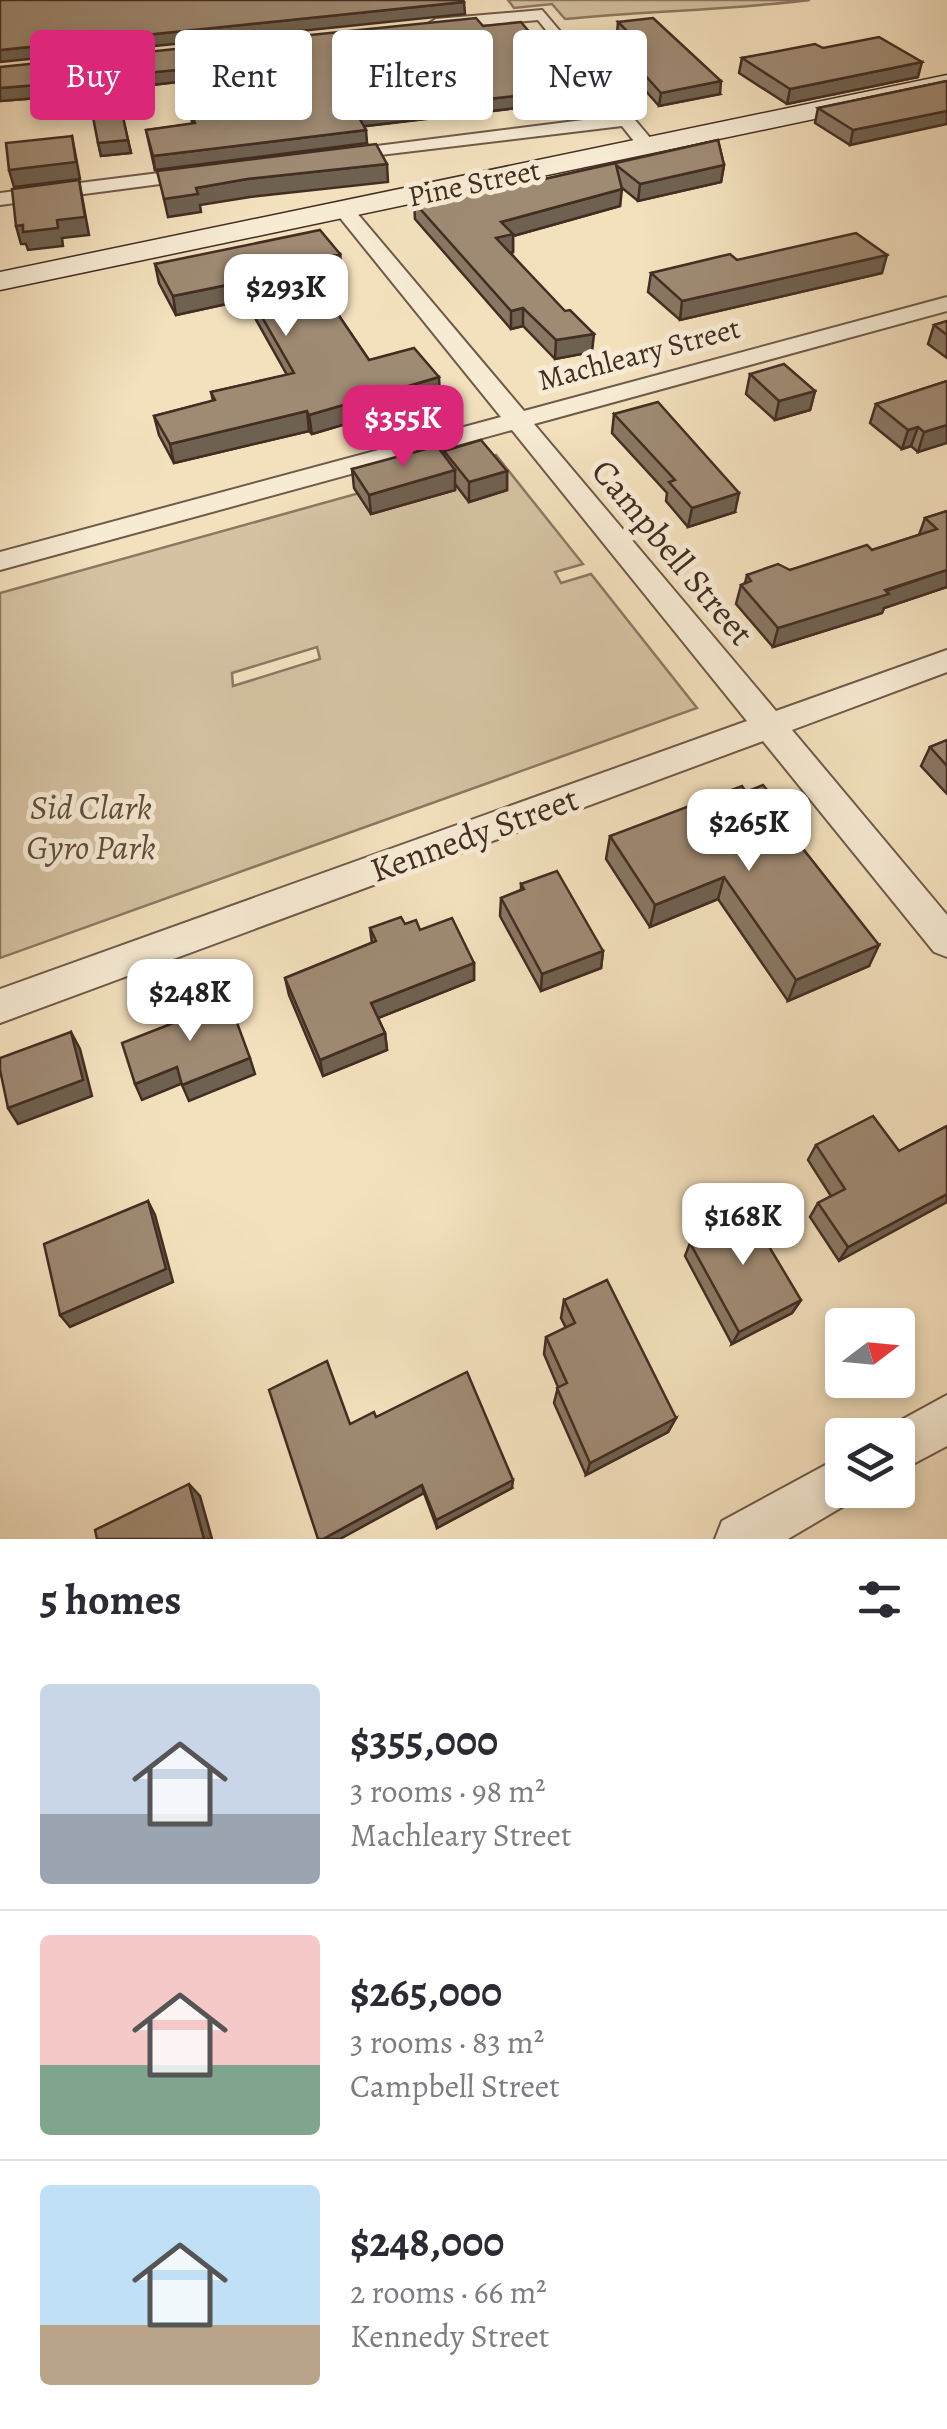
<!DOCTYPE html>
<html lang="en">
<head>
<meta charset="utf-8">
<style>
	:root { --surface:#fff; --page:#f2f2f3; --text:#2b2b33; --muted:#7c7c81; --line:#e1e1e2; --accent:#db2777 }
	body { margin:0; font-family:Alegreya,serif; background:var(--page); color:var(--text); height:100vh; display:flex; flex-direction:column; font-size:38px; white-space:nowrap }
	* { box-sizing:border-box; margin:0 }
	p { font-size:32px; color:var(--muted) }
	.icon { flex:none; width:55px; height:55px; fill:none; stroke:currentColor; stroke-width:2; stroke-linecap:round; stroke-linejoin:round }
	.map { position:relative; height:1539px; overflow:hidden }
	.panel { display:flex; flex-direction:column; background:var(--surface); flex:1 }
	.panel>* { flex:none }
	.hud { position:absolute; left:30px; top:30px; width:888px; height:90px; display:flex; gap:20px }
	.needle { width:65px; rotate:74deg }
	.fabs { position:absolute; left:825px; top:1308px; display:grid; gap:20px }
	.fabs a { display:grid; place-items:center; width:90px; height:90px; border-radius:10px; background:var(--surface); box-shadow:0 5px 15px #0003; font-size:50px }
	.price { position:absolute; translate:-50% -85px; padding:0 22px; border-radius:20px; background:#fff; color:#222; font-size:32px; line-height:65px; filter:drop-shadow(0 2px 5px #0008) }
	.price::after { content:''; position:absolute; left:50%; top:60px; width:30px; height:22px; margin-left:-15px; background:inherit; clip-path:polygon(0 0,100% 0,50% 100%) }
	.price.on { background:var(--accent); color:#fff }
	ul { padding:0; list-style:none }
	li { display:flex; align-items:center; gap:30px; height:250px; padding:0 40px }
	li+li { border-top:2px solid var(--line) }
	li span { display:grid; place-items:center; flex:none; width:280px; height:200px; border-radius:10px; color:#555 }
	li>.icon { margin-inline-start:auto }
	span .icon { width:120px; height:120px; fill:#fffc; stroke-width:1 }
	li b { font-size:42px }
	h2 { display:flex; justify-content:space-between; align-items:center; height:120px; padding:0 40px; font-size:42px }
	.tag { padding:0 35px; border-radius:10px; background:var(--surface); box-shadow:0 5px 15px #0003; font-size:35px; line-height:90px }
	.tag.on { background:var(--accent); color:#fff }
	.map>svg:first-child { display:block }
	.green { fill:#d5c2a3; stroke:#8c7862; stroke-width:2.5; fill-rule:evenodd }
	.lines { fill:none; stroke-linecap:round; stroke-linejoin:round }
	.street-casing { stroke:#6f5a49; stroke-width:4 }
	.secondary-casing { stroke:#432d22; stroke-width:3 }
	.street { fill:#f7ebd4; fill-rule:evenodd }
	.secondary { fill:#f7ebd4; fill-rule:evenodd }
	.wall { fill:#897763; stroke:#432d22; stroke-width:2.5; fill-rule:evenodd }
	.shaded-wall { fill:#6f6150; stroke:#432d22; stroke-width:2.5 }
	.building { fill:#9f8a73; stroke:#432d22; stroke-width:2.5; fill-rule:evenodd }
	.labels { text-anchor:middle; stroke-width:10; stroke-linejoin:round; paint-order:stroke }
	.far-street-label { font-size:30px; fill:#432d22; stroke:#f7ebd4 }
	.street-label { font-size:35px; fill:#432d22; stroke:#f7ebd4 }
	.park-label { font-size:35px; font-style:italic; fill:#604b3c; stroke:#f7ebd4 }
</style>
</head>
<body>
<div class="map">
<svg width="947" height="1539" viewBox="0 0 947 1539">
	<rect width="100%" height="100%" fill="#f3e0bd"/>
	<filter id="stains"><feTurbulence type="fractalNoise" baseFrequency=".002" numOctaves="4"/><feColorMatrix values="0 0 0 0 .2 0 0 0 0 .09 0 0 0 0 .02 0 0 0 .5 -.17"/></filter>
	<radialGradient id="worn" r=".72"><stop offset=".6" stop-color="#630" stop-opacity="0"/><stop offset="1" stop-color="#630" stop-opacity=".3"/></radialGradient>
	<g class="green">
		<path d="M508,0H810C728,10 648,11 565,19L552,4L514,8Z"/>
		<path d="M496,455L583,564L555,572L561,583L591,574L697,708L0,958V593ZM317,647L320,659L233,686L232,673Z"/>
	</g>
	<g class="lines">
		<defs>
			<g id="street">
				<polygon points="542,10 657,146 655,150 641,150 622,126 330,161 328,157 337,151 615,116 538,20 436,29 428,24 436,19"/>
				<polygon points="199,168 209,174 206,178 0,205 0,193"/>
				<polygon points="344,204 351,206 524,411 947,297 947,311 534,424 776,711 947,650 947,672 792,730 947,915 947,957 934,952 763,741 0,1023 0,989 747,721 512,430 0,570 0,552 501,417 337,214 337,206"/>
				<polygon points="947,1395 947,1446 898,1472 898,1435 880,1435 881,1431"/>
				<polygon points="842,1456 842,1490 862,1490 859,1497 788,1539 715,1539 722,1521"/>
			</g>
			<polygon id="secondary" points="947,75 947,91 0,290 0,272"/>
		</defs>
		<use href="#street" class="street-casing"/>
		<use href="#secondary" class="secondary-casing"/>
		<use href="#street" class="street"/>
		<use href="#secondary" class="secondary"/>
	</g>
	<g class="wall">
		<polygon points="618,22 720,94 659,106 613,54 614,41 623,40 617,34"/>
		<path d="M483,26L577,89L576,101L364,126L367,143L155,170L146,130L193,124L178,82L116,89L131,153L101,156L89,94L0,101ZM262,71L279,110L224,116L209,77Z"/>
		<polygon points="823,48 918,77 787,104 739,73 742,58"/>
		<polygon points="947,81 850,145 815,123 818,108"/>
		<polygon points="718,140 724,165 721,182 638,201 621,187 620,206 513,236 513,252 510,252 592,352 555,359 523,326 511,329 415,219 414,202 491,191"/>
		<polygon points="340,254 341,272 318,278 330,294 332,306 369,360 440,396 312,434 309,431 174,463 159,435 154,416 213,401 211,392 287,375 245,300 176,315 159,283 155,264"/>
		<polygon points="737,260 882,273 680,320 648,292 651,273"/>
		<polygon points="947,321 947,358 928,344 934,325"/>
		<polygon points="750,374 815,391 810,410 775,420 746,394"/>
		<polygon points="947,381 918,452 911,446 902,449 870,423 876,404"/>
		<polygon points="614,414 735,512 688,527 666,501 667,493 612,433"/>
		<polygon points="444,451 507,471 507,490 469,502 455,484 455,490 371,514 354,488 352,469 444,456"/>
		<polygon points="947,511 947,587 884,608 882,613 773,647 736,604 741,585 745,583 747,575 790,570 872,550 919,535 925,518"/>
		<polygon points="947,740 947,794 921,766 930,747"/>
		<polygon points="746,792 790,833 869,966 788,1001 718,899 650,927 606,859 610,836"/>
		<polygon points="521,884 603,951 601,968 541,991 500,916 501,898 521,890"/>
		<polygon points="405,924 474,963 474,980 378,1018 385,1033 387,1050 323,1076 289,995 285,978 372,943 370,928"/>
		<polygon points="947,1126 839,1261 810,1217 818,1203 831,1196 808,1160 816,1145 899,1151"/>
		<polygon points="697,1226 801,1300 792,1313 732,1344 685,1256 690,1243 693,1241 692,1239"/>
		<polygon points="564,1300 676,1418 668,1432 586,1475 554,1403 558,1387 544,1354 546,1337 566,1328 561,1318"/>
		<polygon points="376,1417 512,1488 437,1528 424,1493 350,1424"/>
	</g>
	<g class="shaded-wall">
		<polygon points="464,2 465,14 0,62 0,50"/>
		<polygon points="260,59 262,71 206,77 204,65"/>
		<polygon points="922,62 918,77 787,104 790,89"/>
		<polygon points="176,70 178,82 116,89 114,76"/>
		<polygon points="86,81 89,94 0,101 0,88"/>
		<polygon points="721,81 720,94 659,106 661,93"/>
		<polygon points="577,89 576,101 358,127 357,114"/>
		<polygon points="947,111 947,124 850,145 853,130"/>
		<polygon points="366,130 367,143 155,170 153,156"/>
		<polygon points="72,136 80,179 14,187 9,170"/>
		<polygon points="128,140 131,153 101,156 98,143"/>
		<polygon points="387,164 388,182 250,197 200,205 201,212 168,217 164,199 196,188 247,179"/>
		<polygon points="724,165 721,182 638,201 640,184"/>
		<polygon points="79,180 89,235 62,238 63,246 28,250 26,244 21,244 16,226 57,220"/>
		<polygon points="622,189 620,206 513,236 513,252 496,255 496,238 501,222"/>
		<polygon points="340,254 341,272 308,280 306,262"/>
		<polygon points="887,255 882,273 680,320 682,301"/>
		<polygon points="242,282 245,300 176,315 173,296"/>
		<polygon points="523,308 523,326 511,329 511,311"/>
		<polygon points="594,334 592,352 555,359 556,340"/>
		<polygon points="439,377 440,396 312,434 309,415"/>
		<polygon points="815,391 810,410 775,420 779,401"/>
		<polygon points="307,411 309,431 174,463 170,444"/>
		<polygon points="947,425 947,443 918,452 924,432"/>
		<polygon points="918,427 911,446 902,449 908,430"/>
		<polygon points="455,470 455,490 371,514 369,495"/>
		<polygon points="507,471 507,490 469,502 469,482"/>
		<polygon points="739,493 735,512 688,527 692,508"/>
		<polygon points="947,570 947,587 884,608 882,613 773,647 778,628"/>
		<polygon points="724,877 718,899 650,927 655,905"/>
		<polygon points="879,945 869,966 788,1001 796,980"/>
		<polygon points="603,951 601,968 541,991 542,974"/>
		<polygon points="474,963 474,980 373,1020 371,1003"/>
		<polygon points="71,1032 80,1049 92,1096 18,1124 8,1108"/>
		<polygon points="385,1033 387,1050 323,1076 320,1060"/>
		<polygon points="250,1058 255,1074 189,1101 182,1085"/>
		<polygon points="177,1067 183,1083 142,1100 135,1084"/>
		<polygon points="947,1194 947,1202 839,1261 848,1247"/>
		<polygon points="148,1201 155,1215 173,1282 70,1327 60,1315"/>
		<polygon points="801,1300 792,1313 732,1344 739,1332"/>
		<polygon points="676,1418 668,1432 586,1475 590,1463"/>
		<polygon points="513,1480 512,1488 437,1528 436,1520"/>
		<polygon points="189,1484 200,1496 212,1539 204,1539"/>
		<polygon points="422,1485 424,1493 340,1539 323,1539"/>
	</g>
	<g class="building">
		<polygon points="0,0 463,0 464,2 0,50"/>
		<path d="M476,18L483,26L521,22L577,89L357,114L366,130L153,156L146,130L195,123L176,70L114,76L128,140L98,143L86,81L0,88V67ZM260,59L283,110L224,116L204,65Z"/>
		<polygon points="653,18 721,81 661,93 614,41 635,39 618,22"/>
		<polygon points="879,37 922,62 790,89 742,58 815,44 823,48"/>
		<polygon points="947,81 947,111 853,130 818,108"/>
		<polygon points="72,136 76,162 9,170 6,143"/>
		<polygon points="718,140 724,165 640,184 616,165 622,189 501,222 513,234 496,238 565,311 570,310 594,334 556,340 523,308 511,311 414,202 487,186 491,191"/>
		<polygon points="376,144 387,164 247,179 196,188 198,194 164,199 157,171"/>
		<polygon points="79,180 85,217 57,220 58,228 23,232 23,225 16,226 12,189"/>
		<polygon points="320,230 340,254 306,262 330,294 325,295 369,360 414,348 439,377 309,415 307,411 170,444 154,416 215,400 211,392 294,373 242,282 173,296 155,264"/>
		<polygon points="856,233 887,255 682,301 651,273 730,254 737,260"/>
		<polygon points="947,321 947,335 934,325"/>
		<polygon points="784,364 815,391 779,401 750,374"/>
		<polygon points="947,381 947,425 924,432 918,427 908,430 876,404"/>
		<polygon points="658,402 739,493 692,508 669,482 675,480 614,414"/>
		<polygon points="481,440 507,471 469,482 444,451"/>
		<polygon points="437,446 455,470 369,495 352,469"/>
		<polygon points="947,511 947,570 885,590 889,594 778,628 741,585 751,581 747,575 778,564 790,570 867,545 872,550 937,529 925,518"/>
		<polygon points="947,740 947,766 930,747"/>
		<polygon points="763,785 794,823 785,826 879,945 796,980 724,877 655,905 610,836 742,786 746,792"/>
		<polygon points="557,871 603,951 542,974 501,898 524,889 521,884"/>
		<polygon points="401,917 405,924 416,920 420,930 452,918 474,963 371,1003 385,1033 320,1060 285,978 376,941 370,928"/>
		<polygon points="226,993 250,1058 182,1085 177,1067 135,1084 122,1043 181,1020 178,1011"/>
		<polygon points="71,1032 83,1080 8,1108 0,1070 0,1058"/>
		<polygon points="873,1116 899,1151 947,1126 947,1194 848,1247 818,1203 845,1189 816,1145"/>
		<polygon points="148,1201 166,1269 60,1315 44,1244"/>
		<polygon points="743,1203 801,1300 739,1332 690,1243 703,1236 697,1226"/>
		<polygon points="607,1280 676,1418 590,1463 557,1388 567,1383 546,1337 575,1323 564,1300"/>
		<polygon points="327,1361 350,1424 374,1412 376,1417 467,1372 513,1480 436,1520 422,1485 323,1539 318,1539 269,1390"/>
		<polygon points="189,1484 204,1539 97,1539 95,1530"/>
	</g>
	<g class="labels">
		<g class="far-street-label">
			<text transform="translate(474 183) rotate(-12)" y="10">Pine Street</text>
			<text transform="translate(639 354) rotate(-15)" y="10">Machleary Street</text>
		</g>
		<g class="street-label">
			<text transform="translate(673 552) rotate(50)" y="12">Campbell Street</text>
			<text transform="translate(474 834) rotate(-20)" y="12">Kennedy Street</text>
		</g>
		<g class="park-label">
			<text x="91" y="819">Sid Clark<tspan x="91" dy="40">Gyro Park</tspan></text>
		</g>
	</g>
	<rect width="100%" height="100%" filter="url(#stains)"/>
	<rect width="100%" height="100%" fill="url(#worn)"/>
</svg>
<div class="fabs">
<a><svg class="needle" viewBox="-14 -14 28 28"><path d="M0-13l5 13h-10z" fill="#e53935"/><path d="M0 13l5-13h-10z" fill="#7c7c81"/></svg></a>
<a><svg class="icon" aria-label="layers" viewBox="0 0 24 24"><path d="M12 4l9 5-9 5-9-5zM3 14l9 5 9-5"/></svg></a>
</div>
<b class="price" style="left:286px;top:339px">$293K</b>
<b class="price on" style="left:403px;top:470px">$355K</b>
<b class="price" style="left:749px;top:874px">$265K</b>
<b class="price" style="left:190px;top:1044px">$248K</b>
<b class="price" style="left:743px;top:1268px">$168K</b>
<div class="hud">
<a class="tag on">Buy</a>
<a class="tag">Rent</a>
<a class="tag">Filters</a>
<a class="tag">New</a>
</div>
</div>
<section class="panel">
<h2>5 homes<svg class="icon" aria-label="filters" viewBox="0 0 24 24"><path d="M4 7h16M4 17h16"/><circle cx="9" cy="7" r="2"/><circle cx="15" cy="17" r="2"/></svg></h2>
<ul>
<li><span style="background:linear-gradient(#c9d6e8 65%,#9aa5b1 0)"><svg class="icon" aria-label="home" viewBox="0 0 24 24"><path d="M3 11l9-7 9 7M6 9v11h12V9"/></svg></span><div><b>$355,000</b><p>3 rooms · 98 m²</p><p>Machleary Street</p></div></li>
<li><span style="background:linear-gradient(#f6c9c9 65%,#7fa58c 0)"><svg class="icon" aria-label="home" viewBox="0 0 24 24"><path d="M3 11l9-7 9 7M6 9v11h12V9"/></svg></span><div><b>$265,000</b><p>3 rooms · 83 m²</p><p>Campbell Street</p></div></li>
<li><span style="background:linear-gradient(#bfe0f5 70%,#b9a48a 0)"><svg class="icon" aria-label="home" viewBox="0 0 24 24"><path d="M3 11l9-7 9 7M6 9v11h12V9"/></svg></span><div><b>$248,000</b><p>2 rooms · 66 m²</p><p>Kennedy Street</p></div></li>
</ul>
</section>
</body>
</html>
